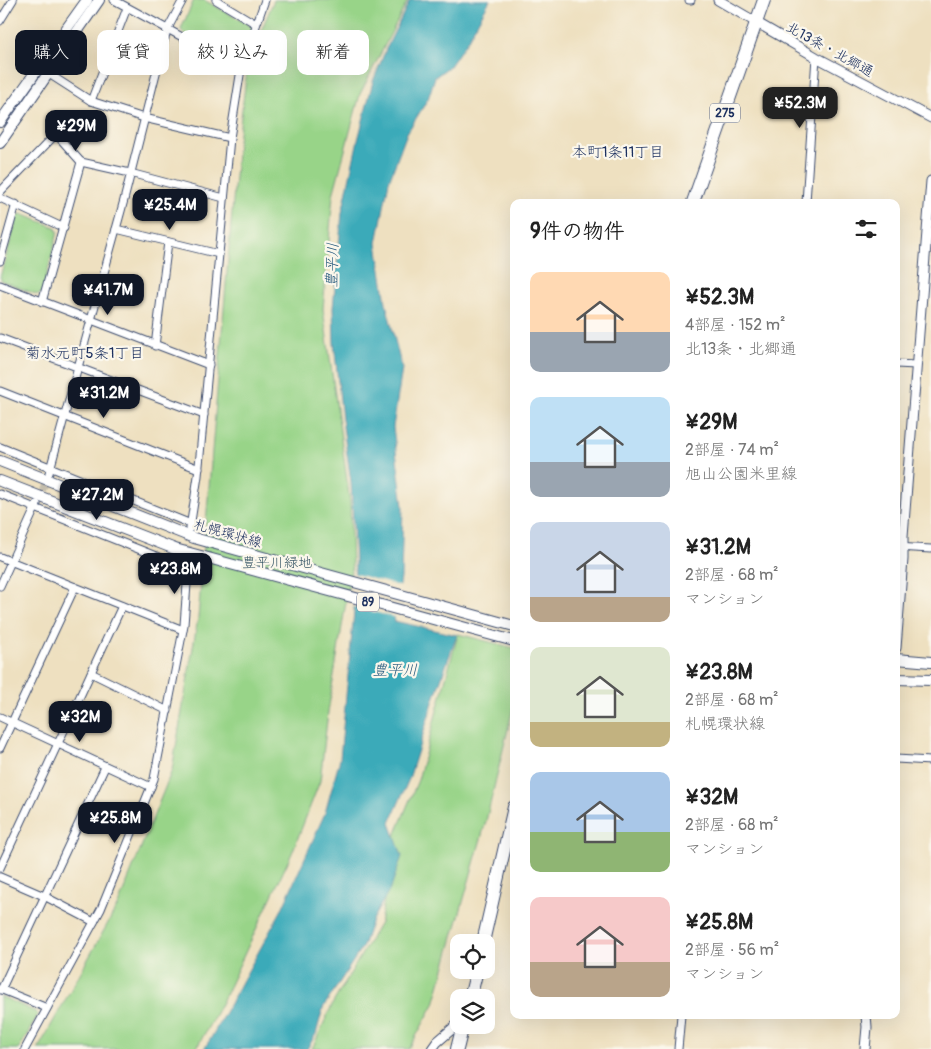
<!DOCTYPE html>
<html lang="ja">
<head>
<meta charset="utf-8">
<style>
	:root { --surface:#fff; --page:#f2f2f2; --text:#222; --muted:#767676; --accent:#111827 }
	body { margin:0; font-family:Pangolin,"Klee One",sans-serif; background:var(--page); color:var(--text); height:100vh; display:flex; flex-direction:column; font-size:19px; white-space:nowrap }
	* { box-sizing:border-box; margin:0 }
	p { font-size:16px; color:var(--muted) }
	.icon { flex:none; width:28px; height:28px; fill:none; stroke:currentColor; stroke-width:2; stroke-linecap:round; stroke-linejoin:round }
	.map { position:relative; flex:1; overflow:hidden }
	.details { position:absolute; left:510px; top:199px; width:390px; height:820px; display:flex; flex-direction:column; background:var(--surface); border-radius:10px; box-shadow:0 5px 20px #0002 }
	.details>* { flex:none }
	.hud { position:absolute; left:15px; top:30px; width:420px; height:45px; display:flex; gap:10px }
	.fabs { position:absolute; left:450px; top:934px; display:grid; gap:10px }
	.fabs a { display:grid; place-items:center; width:45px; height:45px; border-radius:10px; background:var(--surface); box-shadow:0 5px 20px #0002; font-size:25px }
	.price { position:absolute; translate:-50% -42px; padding:0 11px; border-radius:10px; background:var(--accent); color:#fff; font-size:16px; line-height:32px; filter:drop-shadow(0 1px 2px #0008) }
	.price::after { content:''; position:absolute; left:50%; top:30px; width:15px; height:11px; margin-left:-8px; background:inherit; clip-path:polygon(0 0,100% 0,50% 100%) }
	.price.current { background:#222; color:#fff }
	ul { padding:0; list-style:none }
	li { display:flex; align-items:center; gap:15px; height:125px; padding:0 20px }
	li span { display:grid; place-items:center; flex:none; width:140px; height:100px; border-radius:10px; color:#555 }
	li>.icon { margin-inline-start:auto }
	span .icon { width:60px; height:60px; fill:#fffc; stroke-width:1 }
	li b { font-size:21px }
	h2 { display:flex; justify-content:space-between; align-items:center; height:60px; padding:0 20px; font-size:21px }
	.chip { padding:0 18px; border-radius:10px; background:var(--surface); box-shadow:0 5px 20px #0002; font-size:18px; line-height:45px }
	.chip.current { background:var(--accent); color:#fff }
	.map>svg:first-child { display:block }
	.green { fill:#98d488; stroke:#5a8273 }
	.water { fill:#3baab9; stroke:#2b6c8c }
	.pier { fill:#eee0c0 }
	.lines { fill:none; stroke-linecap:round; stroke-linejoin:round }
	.street-tunnel { stroke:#c4bdac; stroke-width:7; stroke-dasharray:7 3.5; stroke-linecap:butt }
	.street-casing { stroke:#3b4a6d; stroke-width:9 }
	.secondary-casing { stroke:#3b4a6d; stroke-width:11 }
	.primary-casing { stroke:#3b4a6d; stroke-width:12 }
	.highway-casing { stroke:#3b4a6d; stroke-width:14 }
	.street { stroke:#fff; stroke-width:7 }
	.secondary { stroke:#fff; stroke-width:9 }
	.primary { stroke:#fff; stroke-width:10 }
	.highway { stroke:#fff; stroke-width:12 }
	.labels { text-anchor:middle; stroke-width:4.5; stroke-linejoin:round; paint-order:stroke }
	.shield { fill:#fbf7ec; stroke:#5e6b89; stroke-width:1 }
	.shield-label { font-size:12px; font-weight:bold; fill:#1b2f5e }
	.street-label { font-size:14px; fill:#1b2f5e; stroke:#fbf7ec }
	.park-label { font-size:14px; fill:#3a5868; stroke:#fbf7ec }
	.neighbourhood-label { font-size:15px; fill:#1b2f5e; stroke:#fbf7ec }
	.water-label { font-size:15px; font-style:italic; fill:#265a7e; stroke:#fbf7ec }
</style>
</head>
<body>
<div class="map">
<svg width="931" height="1049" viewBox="0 0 931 1049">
	<rect width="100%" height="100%" fill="#fbf7ec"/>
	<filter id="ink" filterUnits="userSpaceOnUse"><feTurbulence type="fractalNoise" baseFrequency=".02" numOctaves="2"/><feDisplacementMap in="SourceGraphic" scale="10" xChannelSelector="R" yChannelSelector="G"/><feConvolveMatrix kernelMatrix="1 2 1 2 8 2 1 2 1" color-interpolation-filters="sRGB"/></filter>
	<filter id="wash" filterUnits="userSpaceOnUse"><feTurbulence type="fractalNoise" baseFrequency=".0096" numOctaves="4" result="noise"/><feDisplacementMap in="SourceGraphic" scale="20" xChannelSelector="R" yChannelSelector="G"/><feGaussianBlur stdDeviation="1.12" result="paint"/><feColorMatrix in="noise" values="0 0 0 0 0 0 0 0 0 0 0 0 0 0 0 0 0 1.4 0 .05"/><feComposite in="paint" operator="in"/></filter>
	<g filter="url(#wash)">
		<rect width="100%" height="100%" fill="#eee0c0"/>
		<g class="green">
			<polygon points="194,0 204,0 253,27 239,60 237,62 183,33 181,29"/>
			<polygon points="274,0 408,0 360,94 333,195 323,309 350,502 352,565 328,712 320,781 292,853 220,1006 196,1049 38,1049 118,905 172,770 198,618 238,141 248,62"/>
			<polygon points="21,214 55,227 58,232 42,293 38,295 2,281 0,277 18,215"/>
			<polygon points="458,634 514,648 514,704 486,821 434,1004 409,1049 312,1049 333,1003 380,923 396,833 418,780"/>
			<polygon points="0,996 36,1012 38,1015 19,1049 0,1049"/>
		</g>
		<polygon class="water" points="410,0 490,0 467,41 450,66 435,77 428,99 407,133 389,181 377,243 386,303 402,369 393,427 403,506 401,578 394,621 457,635 434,699 409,779 390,823 402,856 391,887 372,920 363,946 323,1008 316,1034 307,1049 204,1049 211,1038 281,911 325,813 340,759 354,612 355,562 351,482 342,419 334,343 333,308 342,213 357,144 373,81 386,49"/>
		<polygon class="pier" points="352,573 402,587 397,618 351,606"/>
	</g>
	<g filter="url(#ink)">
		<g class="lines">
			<g class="street-tunnel">
				<polyline points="39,500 48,475"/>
				<polyline points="186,563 190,533"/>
			</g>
			<defs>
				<g id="street">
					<polyline points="114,0 241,69"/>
					<polyline points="216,0 256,24"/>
					<polyline points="689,0 691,0"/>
					<polyline points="0,21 13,0"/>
					<polyline points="49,74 91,101 144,118 230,138"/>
					<polyline points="91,101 127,8"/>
					<polyline points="0,192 56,134 81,162"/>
					<polyline points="0,198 64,228"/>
					<polyline points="806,202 816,57"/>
					<polyline points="116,229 219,254"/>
					<polyline points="0,261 16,204"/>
					<polyline points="0,285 209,365"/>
					<polyline points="42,302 81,162 130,173 224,198"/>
					<polyline points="0,338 204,415"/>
					<polyline points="155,346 168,242"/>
					<polyline points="896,364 916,365"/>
					<polyline points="0,391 199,469"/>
					<polyline points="0,447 191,524"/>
					<polyline points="49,473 124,200 167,30 183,0"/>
					<polyline points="0,494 186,568"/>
					<polyline points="190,528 198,476 230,138 241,69 265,0"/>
					<polyline points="896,547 931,549"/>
					<polyline points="0,557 183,630"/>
					<polyline points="0,586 37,504"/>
					<polyline points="91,673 168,711"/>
					<polyline points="0,717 151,787"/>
					<polyline points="0,748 75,587"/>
					<polyline points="896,759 931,761"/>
					<polyline points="0,868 122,606"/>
					<polyline points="0,877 44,896 94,922"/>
					<polyline points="0,989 47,1008"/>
					<polyline points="1,990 105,767"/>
					<polyline points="25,1049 101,909 154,779 184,625 187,584 186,563"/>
					<polyline points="678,1049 681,1015"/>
				</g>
				<g id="secondary">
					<polyline points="718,0 816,57 931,118"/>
					<polyline points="896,648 903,559 903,536 931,181"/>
					<polyline points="432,1049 437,1042 459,1023"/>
					<polyline points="865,1049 867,1027 866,1015"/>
				</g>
				<g id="primary">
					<polyline points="0,122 87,0"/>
					<polyline points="0,143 99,0"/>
					<polyline points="0,461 194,538 514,626"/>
					<polyline points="0,481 175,549 514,641"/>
					<polyline points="896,659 931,662"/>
					<polyline points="896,679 931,680"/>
				</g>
				<g id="highway">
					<polyline points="693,202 764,0"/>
					<polyline points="483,942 514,807"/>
					<polyline points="470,998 477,970"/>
					<polyline points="457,1049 463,1025"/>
				</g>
			</defs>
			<use href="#street" class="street-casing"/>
			<use href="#secondary" class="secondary-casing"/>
			<use href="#primary" class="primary-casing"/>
			<use href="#highway" class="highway-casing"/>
			<use href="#street" class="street"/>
			<use href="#secondary" class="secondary"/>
			<use href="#primary" class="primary"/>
			<use href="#highway" class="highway"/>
		</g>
	</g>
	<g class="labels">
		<g class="shield">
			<rect x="710" y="103.5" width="30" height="19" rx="4"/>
			<rect x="357" y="592.5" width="22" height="19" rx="4"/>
		</g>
		<g class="shield-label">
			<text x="725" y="117">275</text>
			<text x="368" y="606">89</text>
		</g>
		<g class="street-label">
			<text transform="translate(830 49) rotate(29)" y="5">北13条・北郷通</text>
			<text transform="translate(228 533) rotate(16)" y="5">札幌環状線</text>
		</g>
		<g class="park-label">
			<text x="277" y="567">豊平川緑地</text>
		</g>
		<g class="neighbourhood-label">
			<text x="618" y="157">本町1条11丁目</text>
			<text x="85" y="358">菊水元町5条1丁目</text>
		</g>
		<g class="water-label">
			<text transform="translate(332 265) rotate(-88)" y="5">豊平川</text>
			<text x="395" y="675">豊平川</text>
		</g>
	</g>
</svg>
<div class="fabs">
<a><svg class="icon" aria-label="locate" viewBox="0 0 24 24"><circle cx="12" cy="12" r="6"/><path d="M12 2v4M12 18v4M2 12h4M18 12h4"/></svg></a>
<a><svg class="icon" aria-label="layers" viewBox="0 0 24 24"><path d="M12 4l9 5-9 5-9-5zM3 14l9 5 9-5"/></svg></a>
</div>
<b class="price current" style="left:800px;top:129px">¥52.3M</b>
<b class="price" style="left:76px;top:152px">¥29M</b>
<b class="price" style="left:170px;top:231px">¥25.4M</b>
<b class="price" style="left:108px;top:316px">¥41.7M</b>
<b class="price" style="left:104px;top:419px">¥31.2M</b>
<b class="price" style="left:97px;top:521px">¥27.2M</b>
<b class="price" style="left:175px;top:595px">¥23.8M</b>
<b class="price" style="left:80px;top:743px">¥32M</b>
<b class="price" style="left:115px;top:844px">¥25.8M</b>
<div class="hud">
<a class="chip current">購入</a>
<a class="chip">賃貸</a>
<a class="chip">絞り込み</a>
<a class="chip">新着</a>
</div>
<section class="details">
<h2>9件の物件<svg class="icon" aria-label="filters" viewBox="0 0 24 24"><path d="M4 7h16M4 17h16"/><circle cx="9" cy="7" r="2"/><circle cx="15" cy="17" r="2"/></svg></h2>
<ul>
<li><span style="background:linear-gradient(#ffd9b3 60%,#9aa5b1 0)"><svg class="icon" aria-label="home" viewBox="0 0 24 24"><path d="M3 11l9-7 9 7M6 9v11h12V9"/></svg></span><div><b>¥52.3M</b><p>4部屋 · 152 m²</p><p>北13条・北郷通</p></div></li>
<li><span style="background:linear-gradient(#bfe0f5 65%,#9aa5b1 0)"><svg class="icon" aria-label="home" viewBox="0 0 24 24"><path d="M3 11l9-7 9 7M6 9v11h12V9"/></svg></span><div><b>¥29M</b><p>2部屋 · 74 m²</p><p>旭山公園米里線</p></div></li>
<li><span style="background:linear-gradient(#c9d6e8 75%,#b9a48a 0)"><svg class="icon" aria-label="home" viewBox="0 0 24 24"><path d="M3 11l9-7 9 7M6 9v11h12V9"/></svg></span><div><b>¥31.2M</b><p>2部屋 · 68 m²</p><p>マンション</p></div></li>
<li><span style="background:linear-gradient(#dfe7d0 75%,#c2b280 0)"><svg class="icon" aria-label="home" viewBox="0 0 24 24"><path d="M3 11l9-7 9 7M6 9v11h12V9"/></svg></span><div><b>¥23.8M</b><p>2部屋 · 68 m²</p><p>札幌環状線</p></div></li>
<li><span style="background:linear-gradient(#a9c7e8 60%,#8fb573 0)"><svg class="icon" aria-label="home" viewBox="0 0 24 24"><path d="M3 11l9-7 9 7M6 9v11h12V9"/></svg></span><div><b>¥32M</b><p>2部屋 · 68 m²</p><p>マンション</p></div></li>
<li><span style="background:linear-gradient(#f6c9c9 65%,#b9a48a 0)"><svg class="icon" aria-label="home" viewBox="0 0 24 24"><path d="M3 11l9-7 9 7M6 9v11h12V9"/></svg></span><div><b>¥25.8M</b><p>2部屋 · 56 m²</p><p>マンション</p></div></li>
</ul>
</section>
</div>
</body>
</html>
